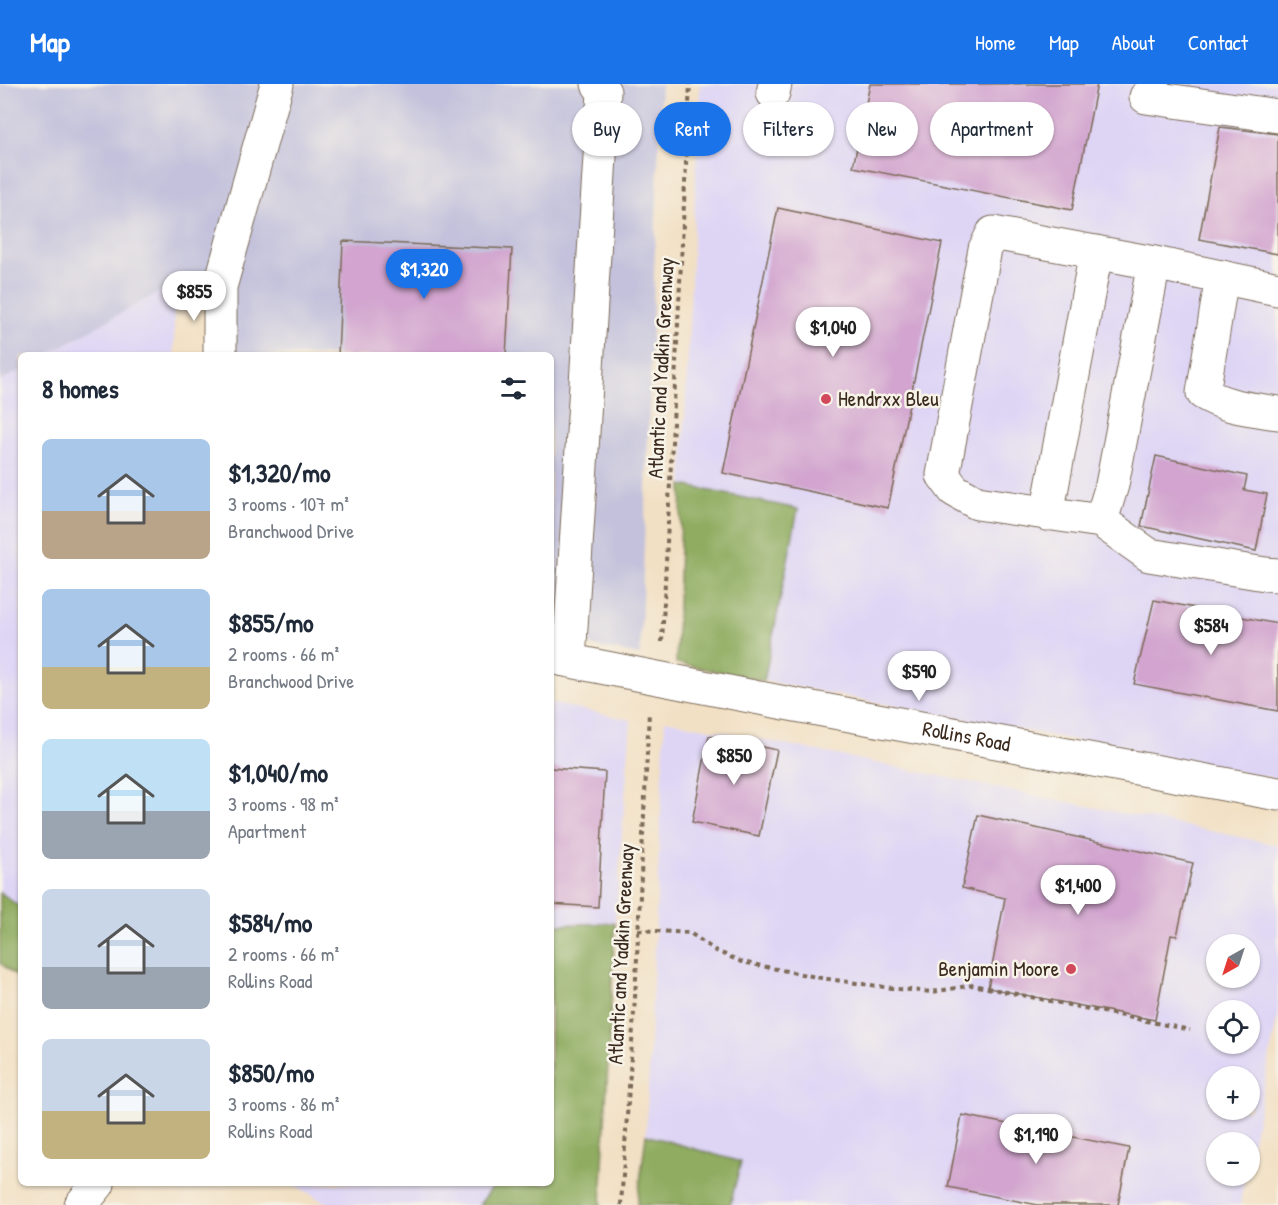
<!DOCTYPE html>
<html lang="en">
<head>
<meta charset="utf-8">
<style>
	:root { --surface:#fff; --page:#f2f2f3; --text:#1f2937; --muted:#747a83; --accent:#1a73e8 }
	body { margin:0; font-family:"Patrick Hand",sans-serif; background:var(--page); color:var(--text); height:100vh; display:flex; flex-direction:column; font-size:22px; white-space:nowrap }
	* { box-sizing:border-box; margin:0 }
	p { font-size:20px; color:var(--muted) }
	.icon { flex:none; width:33px; height:33px; fill:none; stroke:currentColor; stroke-width:2; stroke-linecap:round; stroke-linejoin:round }
	.map { position:relative; flex:1; overflow:hidden }
	.side { position:absolute; left:18px; top:268px; width:536px; height:834px; display:flex; flex-direction:column; background:var(--surface); border-radius:9px; box-shadow:0 2px 4px #0004 }
	.side>* { flex:none }
	.hud { position:absolute; left:572px; top:18px; width:570px; height:54px; display:flex; gap:12px }
	.needle { width:39px; rotate:219deg }
	.tools { position:absolute; left:1206px; top:850px; display:grid; gap:12px }
	.tools a { display:grid; place-items:center; width:54px; height:54px; border-radius:50%; background:var(--surface); box-shadow:0 2px 4px #0004; font-size:30px }
	.price { position:absolute; translate:-50% -51px; padding:0 14px; border-radius:21px; background:#fff; color:#222; font-size:20px; line-height:39px; filter:drop-shadow(0 2px 3px #0008) }
	.price::after { content:''; position:absolute; left:50%; top:36px; width:18px; height:14px; margin-left:-9px; background:inherit; clip-path:polygon(0 0,100% 0,50% 100%) }
	.price.selected { background:var(--accent); color:#fff }
	ul { padding:0; list-style:none }
	li { display:flex; align-items:center; gap:18px; height:150px; padding:0 24px }
	li span { display:grid; place-items:center; flex:none; width:168px; height:120px; border-radius:9px; color:#555 }
	li>.icon { margin-inline-start:auto }
	span .icon { width:72px; height:72px; fill:#fffc; stroke-width:1 }
	li b { font-size:26px }
	h2 { display:flex; justify-content:space-between; align-items:center; height:72px; padding:0 24px; font-size:26px }
	.pill { padding:0 21px; border-radius:27px; background:var(--surface); box-shadow:0 2px 4px #0004; font-size:21px; line-height:54px }
	.pill.selected { background:var(--accent); color:#fff }
	header { display:flex; align-items:center; gap:36px; box-sizing:border-box; height:84px; padding:0 30px; background:var(--accent); color:#fff }
	header strong { font-size:28px }
	nav { display:flex; gap:33px; margin-inline-start:auto; font-size:21px }
	.map>svg:first-child { display:block }
	.built { fill:#ded5f5; fill-rule:evenodd }
	.industrial { fill:#c3c1db }
	.forest { fill:#8fac60; stroke:#656b3f; stroke-width:1.5 }
	.building { fill:#d2a4cf }
	.lines { fill:none; stroke-linecap:round; stroke-linejoin:round }
	.minor-casing { stroke:#7b6a58; stroke-width:35 }
	.path { stroke:#7b6a58; stroke-width:4; stroke-dasharray:4.5 4.5; stroke-linecap:butt }
	.minor { stroke:#fff; stroke-width:33 }
	.poi-dot { fill:#d1495b; stroke:#f7f3e8; stroke-width:2 }
	.labels { text-anchor:middle; stroke-width:5; stroke-linejoin:round; paint-order:stroke }
	.street-label { font-size:21px; fill:#3b2a1e; stroke:#f7f3e8 }
	.poi-label { font-size:21px; fill:#3b2a1e; stroke:#f7f3e8; text-anchor:start }
</style>
</head>
<body>
<header>
<strong>Map</strong>
<nav><a>Home</a><a>Map</a><a>About</a><a>Contact</a></nav>
</header>
<div class="map">
<svg width="1278" height="1121" viewBox="0 0 1278 1121">
	<rect width="100%" height="100%" fill="#f7f3e8"/>
	<filter id="ink" filterUnits="userSpaceOnUse"><feTurbulence type="fractalNoise" baseFrequency=".0167" numOctaves="2"/><feDisplacementMap in="SourceGraphic" scale="12" xChannelSelector="R" yChannelSelector="G"/><feConvolveMatrix kernelMatrix="1 2 1 2 8 2 1 2 1" color-interpolation-filters="sRGB"/></filter>
	<filter id="wash" filterUnits="userSpaceOnUse"><feTurbulence type="fractalNoise" baseFrequency=".008" numOctaves="4" result="noise"/><feDisplacementMap in="SourceGraphic" scale="24" xChannelSelector="R" yChannelSelector="G"/><feGaussianBlur stdDeviation="1.35" result="paint"/><feColorMatrix in="noise" values="0 0 0 0 0 0 0 0 0 0 0 0 0 0 0 0 0 1.4 0 .05"/><feComposite in="paint" operator="in"/></filter>
	<g filter="url(#wash)">
		<rect width="100%" height="100%" fill="#f2e0c4"/>
		<g class="built">
			<polygon points="700,0 1278,0 1278,695 764,597 798,425 682,401"/>
			<polygon points="174,199 174,271 46,271"/>
			<polygon points="21,286 21,824 0,808 0,297"/>
			<polygon points="550,619 631,636 615,839 551,841"/>
			<path d="M665,636L1278,761V930L1250,1072V1059H1216V1092H1245L1240,1121H730L740,1078L646,1051ZM1216,861H1250V894H1216ZM1216,927H1250V960H1216ZM1216,993H1250V1026H1216Z"/>
			<polygon points="293,1100 495,1100 479,1121 330,1121"/>
		</g>
		<polygon class="industrial" points="0,0 661,0 640,571 551,554 550,272 233,271 232,200 175,199 46,271 21,272 21,286 0,297"/>
		<g class="forest">
			<polygon points="682,401 798,425 764,597 676,579"/>
			<polygon points="0,808 21,824 21,896 0,879"/>
			<polygon points="615,839 601,1121 479,1121 495,1100 550,1100 551,841"/>
			<polygon points="646,1051 741,1078 730,1121 637,1121"/>
		</g>
		<g id="blocks">
			<g class="building">
				<polygon points="870,0 1097,0 1072,126 853,83"/>
				<polygon points="1220,43 1278,50 1278,170 1199,155"/>
				<polygon points="778,124 942,159 888,424 723,389"/>
				<polygon points="343,157 512,165 506,272 338,272"/>
				<polygon points="1156,372 1247,392 1244,406 1267,410 1256,467 1141,442"/>
				<polygon points="1154,516 1278,540 1278,627 1134,600"/>
				<polygon points="709,652 777,666 759,752 692,738"/>
				<polygon points="550,684 605,688 598,823 550,820"/>
				<polygon points="978,731 1193,779 1177,852 1171,851 1155,936 988,904 1005,814 962,804"/>
				<polygon points="962,1031 1129,1064 1118,1121 1038,1121 948,1103"/>
			</g>
		</g>
	</g>
	<g filter="url(#ink)">
		<use href="#blocks" fill-opacity="0" stroke="#7b6a58" stroke-width="1.5"/>
		<g class="lines">
			<defs>
				<g id="minor">
					<polyline points="773,9 775,0"/>
					<polyline points="1146,13 1278,32"/>
					<path d="M1222,193L1203,309C1225,323 1252,325 1278,329"/>
					<polyline points="1278,205 1154,179 993,149 985,165 943,391 954,406 977,419 1101,437 1149,471 1265,490 1278,491"/>
					<polyline points="220,272 220,203 277,0"/>
					<polyline points="1047,430 1096,168"/>
					<polyline points="1101,437 1112,401 1154,179"/>
					<path id="s1" d="M550,573L785,619L1278,710"/>
					<polyline points="569,576 604,8 598,0"/>
					<polyline points="81,1121 98,1100"/>
				</g>
			</defs>
			<use href="#minor" class="minor-casing"/>
			<g class="path">
				<polyline points="662,558 690,0"/>
				<polyline points="638,846 690,849 716,867 742,878 821,894 899,905 932,908 973,901 1190,946"/>
				<polyline points="621,1121 635,914 649,628"/>
			</g>
			<use href="#minor" class="minor"/>
		</g>
	</g>
	<g class="poi-dot">
		<circle cx="826" cy="315" r="6"/>
		<circle cx="1071" cy="885" r="6"/>
	</g>
	<g class="labels">
		<g class="street-label">
			<text transform="translate(661 284) rotate(-87)" y="7">Atlantic and Yadkin Greenway</text>
			<text dy="7" stroke="none"><textPath href="#s1" startOffset="424">Rollins Road</textPath></text>
			<text transform="translate(621 870) rotate(-87)" y="7">Atlantic and Yadkin Greenway</text>
		</g>
		<g class="poi-label">
			<text x="838" y="322">Hendrxx Bleu</text>
			<text x="1059" y="892" text-anchor="end">Benjamin Moore</text>
		</g>
	</g>
</svg>
<div class="tools">
<a><svg class="needle" viewBox="-14 -14 28 28"><path d="M0-13l5 13h-10z" fill="#e53935"/><path d="M0 13l5-13h-10z" fill="#747a83"/></svg></a>
<a><svg class="icon" aria-label="locate" viewBox="0 0 24 24"><circle cx="12" cy="12" r="6"/><path d="M12 2v4M12 18v4M2 12h4M18 12h4"/></svg></a>
<a>+</a>
<a>−</a>
</div>
<b class="price selected" style="left:424px;top:216px">$1,320</b>
<b class="price" style="left:194px;top:238px">$855</b>
<b class="price" style="left:833px;top:274px">$1,040</b>
<b class="price" style="left:1211px;top:572px">$584</b>
<b class="price" style="left:919px;top:618px">$590</b>
<b class="price" style="left:734px;top:702px">$850</b>
<b class="price" style="left:1078px;top:832px">$1,400</b>
<b class="price" style="left:1036px;top:1081px">$1,190</b>
<div class="hud">
<a class="pill">Buy</a>
<a class="pill selected">Rent</a>
<a class="pill">Filters</a>
<a class="pill">New</a>
<a class="pill">Apartment</a>
</div>
<section class="side">
<h2>8 homes<svg class="icon" aria-label="filters" viewBox="0 0 24 24"><path d="M4 7h16M4 17h16"/><circle cx="9" cy="7" r="2"/><circle cx="15" cy="17" r="2"/></svg></h2>
<ul>
<li><span style="background:linear-gradient(#a9c7e8 60%,#b9a48a 0)"><svg class="icon" aria-label="home" viewBox="0 0 24 24"><path d="M3 11l9-7 9 7M6 9v11h12V9"/></svg></span><div><b>$1,320/mo</b><p>3 rooms · 107 m²</p><p>Branchwood Drive</p></div></li>
<li><span style="background:linear-gradient(#a9c7e8 65%,#c2b280 0)"><svg class="icon" aria-label="home" viewBox="0 0 24 24"><path d="M3 11l9-7 9 7M6 9v11h12V9"/></svg></span><div><b>$855/mo</b><p>2 rooms · 66 m²</p><p>Branchwood Drive</p></div></li>
<li><span style="background:linear-gradient(#bfe0f5 60%,#9aa5b1 0)"><svg class="icon" aria-label="home" viewBox="0 0 24 24"><path d="M3 11l9-7 9 7M6 9v11h12V9"/></svg></span><div><b>$1,040/mo</b><p>3 rooms · 98 m²</p><p>Apartment</p></div></li>
<li><span style="background:linear-gradient(#c9d6e8 65%,#9aa5b1 0)"><svg class="icon" aria-label="home" viewBox="0 0 24 24"><path d="M3 11l9-7 9 7M6 9v11h12V9"/></svg></span><div><b>$584/mo</b><p>2 rooms · 66 m²</p><p>Rollins Road</p></div></li>
<li><span style="background:linear-gradient(#c9d6e8 60%,#c2b280 0)"><svg class="icon" aria-label="home" viewBox="0 0 24 24"><path d="M3 11l9-7 9 7M6 9v11h12V9"/></svg></span><div><b>$850/mo</b><p>3 rooms · 86 m²</p><p>Rollins Road</p></div></li>
</ul>
</section>
</div>
</body>
</html>
